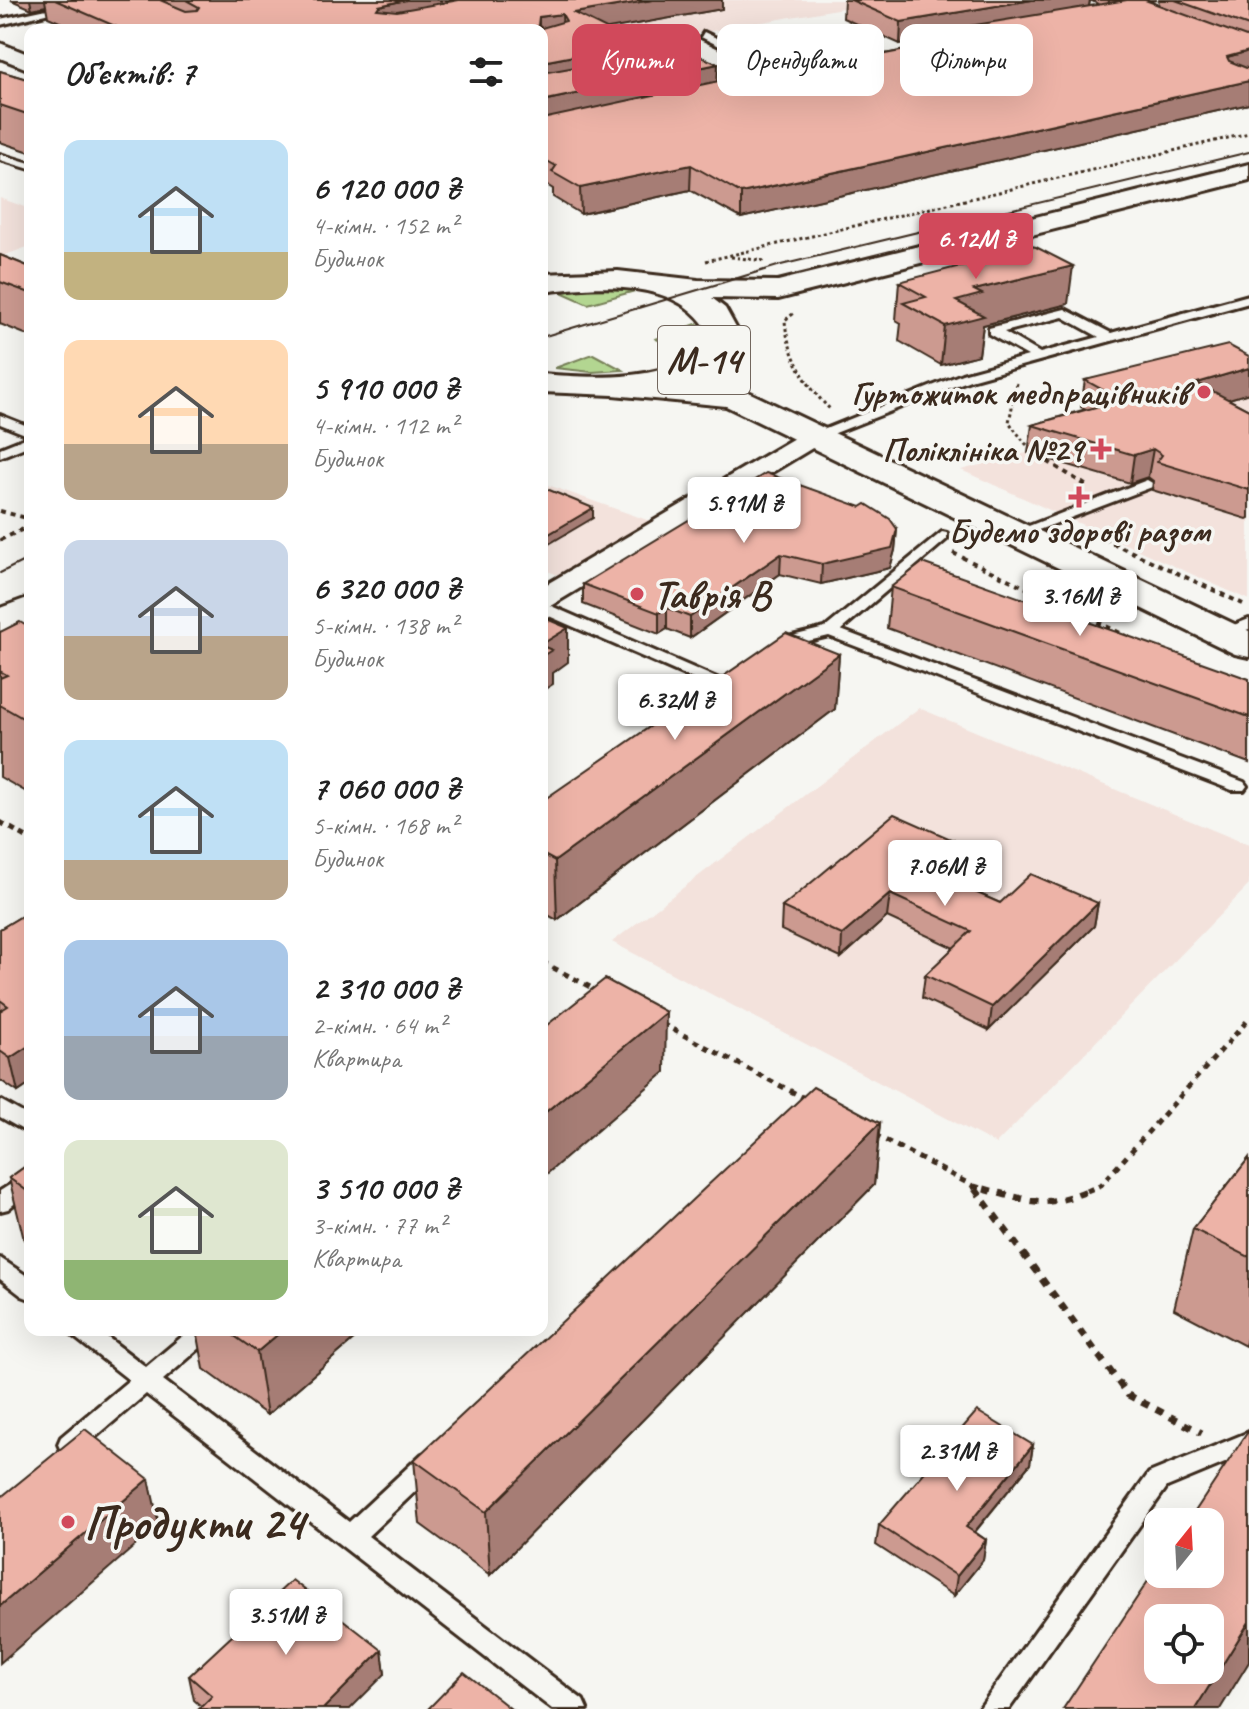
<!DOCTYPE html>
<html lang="uk">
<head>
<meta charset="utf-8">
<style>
	:root { --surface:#fff; --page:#f2f2f2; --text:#222; --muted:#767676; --accent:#d1495b }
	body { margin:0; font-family:Caveat,sans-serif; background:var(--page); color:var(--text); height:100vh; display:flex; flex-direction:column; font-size:30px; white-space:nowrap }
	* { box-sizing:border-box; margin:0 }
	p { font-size:26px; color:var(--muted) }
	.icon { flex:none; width:44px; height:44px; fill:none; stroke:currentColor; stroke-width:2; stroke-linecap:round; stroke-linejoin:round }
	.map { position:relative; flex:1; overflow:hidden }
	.panel { position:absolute; left:24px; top:24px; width:524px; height:1312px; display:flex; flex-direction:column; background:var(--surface); border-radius:16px; box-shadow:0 8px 32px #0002 }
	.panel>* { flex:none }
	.top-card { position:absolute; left:572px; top:24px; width:556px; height:72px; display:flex; gap:16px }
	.needle { width:52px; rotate:18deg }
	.fabs { position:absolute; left:1144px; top:1508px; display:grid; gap:16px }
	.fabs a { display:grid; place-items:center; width:80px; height:80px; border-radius:16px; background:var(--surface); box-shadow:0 8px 32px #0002; font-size:40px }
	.price { position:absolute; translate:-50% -68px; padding:0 18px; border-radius:8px; background:#fff; color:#222; font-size:26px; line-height:52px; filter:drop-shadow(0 2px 4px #0008) }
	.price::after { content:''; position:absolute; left:50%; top:48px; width:24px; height:18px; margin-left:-12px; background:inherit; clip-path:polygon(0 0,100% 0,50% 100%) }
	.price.on { background:var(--accent); color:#fff }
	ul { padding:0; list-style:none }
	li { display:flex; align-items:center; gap:24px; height:200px; padding:0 40px }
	li span { display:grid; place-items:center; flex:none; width:224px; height:160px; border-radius:16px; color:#555 }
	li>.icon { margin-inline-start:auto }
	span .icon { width:96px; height:96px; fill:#fffc; stroke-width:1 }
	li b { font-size:34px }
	h2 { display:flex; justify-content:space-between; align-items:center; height:96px; padding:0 40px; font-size:34px }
	.chip { padding:0 28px; border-radius:16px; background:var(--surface); box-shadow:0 8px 32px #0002; font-size:28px; line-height:72px }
	.chip.on { background:var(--accent); color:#fff }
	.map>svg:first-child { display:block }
	.built { fill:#f3e2dc }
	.green { fill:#b3d691; stroke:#778058; stroke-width:2 }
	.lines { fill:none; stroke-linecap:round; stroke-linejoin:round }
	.lane-casing { stroke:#3b2a1e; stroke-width:6 }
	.street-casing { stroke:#3b2a1e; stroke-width:6 }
	.primary-casing { stroke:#3b2a1e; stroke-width:6 }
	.highway-casing { stroke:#3b2a1e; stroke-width:6 }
	.path-far3 { stroke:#3b2a1e; stroke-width:3; stroke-dasharray:3 3; stroke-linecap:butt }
	.path-far2 { stroke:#3b2a1e; stroke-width:4; stroke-dasharray:5 5; stroke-linecap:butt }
	.path-far1 { stroke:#3b2a1e; stroke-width:5; stroke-dasharray:6 6; stroke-linecap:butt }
	.path { stroke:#3b2a1e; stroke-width:7; stroke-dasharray:8 8; stroke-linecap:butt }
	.lane { fill:#f6f6f2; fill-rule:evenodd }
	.street { fill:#f6f6f2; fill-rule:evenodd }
	.primary { fill:#f6f6f2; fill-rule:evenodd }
	.highway { fill:#f6f6f2; fill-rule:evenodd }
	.tram { stroke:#3b2a1e; stroke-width:2 }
	.wall { fill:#cc9a90; stroke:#3b2a1e; stroke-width:2; fill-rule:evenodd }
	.shaded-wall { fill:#a67d75; stroke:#3b2a1e; stroke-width:2 }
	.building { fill:#edb3a7; stroke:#3b2a1e; stroke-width:2; fill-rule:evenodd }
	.poi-dot { fill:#d1495b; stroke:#f6f6f2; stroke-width:3 }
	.labels { text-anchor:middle; stroke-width:7; stroke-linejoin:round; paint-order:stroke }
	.far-poi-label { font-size:34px; font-weight:bold; fill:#3b2a1e; stroke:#f6f6f2; text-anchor:end }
	.shield { fill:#f6f6f2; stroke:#73675e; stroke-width:2 }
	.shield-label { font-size:38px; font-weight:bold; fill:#3b2a1e }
	.poi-label { font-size:40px; font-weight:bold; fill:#3b2a1e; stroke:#f6f6f2; text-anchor:start }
	.near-poi-label { font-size:48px; font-weight:bold; fill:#3b2a1e; stroke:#f6f6f2; text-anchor:start }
</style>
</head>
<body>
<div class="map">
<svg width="1249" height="1709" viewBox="0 0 1249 1709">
	<rect width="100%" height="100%" fill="#f6f6f2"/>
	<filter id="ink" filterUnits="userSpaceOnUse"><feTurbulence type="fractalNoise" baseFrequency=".0125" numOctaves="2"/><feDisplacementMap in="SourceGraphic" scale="16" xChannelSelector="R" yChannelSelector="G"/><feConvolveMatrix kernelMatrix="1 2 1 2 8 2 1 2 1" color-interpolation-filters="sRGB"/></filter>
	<g filter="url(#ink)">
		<g class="built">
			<polygon points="535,0 864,0 871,3 627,46"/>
			<polygon points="0,198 30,209 30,246 0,257"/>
			<polygon points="1249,365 1249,600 961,470 1034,451"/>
			<polygon points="542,483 650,521 561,576 542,569"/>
			<polygon points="919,708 1249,845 1249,885 996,1144 612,942"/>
		</g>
		<g class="green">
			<polygon points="596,287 635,291 588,304 561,292"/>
			<polygon points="696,324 702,325 702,335 694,346 682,352 656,339"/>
			<polygon points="593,354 623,370 592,372 555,368"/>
		</g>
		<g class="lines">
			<defs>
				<g id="lane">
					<polygon points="72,0 82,0 87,4 0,25 0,19 75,3"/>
					<polygon points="704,32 797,77 799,79 791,81 701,37"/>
					<polygon points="0,154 30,163 30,169 0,160"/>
					<path d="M1249,295V303L970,380L820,439H810L808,436L962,374L1028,356L989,334V328L1065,309L1111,333ZM1063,317L1099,337L1040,353L1004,332Z"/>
					<polygon points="0,415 30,427 30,436 0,424"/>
					<polygon points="30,436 30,445 0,457 0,448"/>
					<polygon points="1147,480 1154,484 1152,487 1020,537 1010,537 1008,534"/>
					<polygon points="942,532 947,533 947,539 841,630 1244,782 1247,786 1244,790 1232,790 829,636 804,642 787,655 775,655 773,652 792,636 825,628"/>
					<polygon points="542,602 735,686 737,689 735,692 723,692 542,613"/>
					<polygon points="1249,619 1249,629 1222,638 1214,633"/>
					<polygon points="0,1100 30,1117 30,1134 0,1117"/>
					<polygon points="30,1172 30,1191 8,1209 0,1211 0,1191"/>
					<polygon points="0,1258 30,1278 30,1299 22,1296 0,1279"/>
					<polygon points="69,1330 98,1330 146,1367 190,1330 218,1330 214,1336 163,1380 349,1522 422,1454 431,1451 440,1454 443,1461 440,1468 368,1536 583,1700 587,1709 552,1709 146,1394 79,1451 70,1454 61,1451 58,1444 61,1437 129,1380 73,1336"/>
					<polygon points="1249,1432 1249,1453 1167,1487 1009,1709 979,1709 1149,1473"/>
				</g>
				<polygon id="street" points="815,428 824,431 828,436 824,441 552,605 542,608 542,587 806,431"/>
				<polygon id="primary" points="30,597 30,623 0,634 0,608"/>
				<g id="highway">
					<polygon points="0,43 30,55 30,70 0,58"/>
					<path d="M1249,164V180L778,299L712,298L725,308L740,335C727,361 709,375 681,383L744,390L1249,631V657L1235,654L726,406L613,395L542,392V374C589,378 684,385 710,335C682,277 596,285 542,292V274L618,271L698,280L778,281Z"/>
				</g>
			</defs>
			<use href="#lane" class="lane-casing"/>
			<use href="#street" class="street-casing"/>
			<use href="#primary" class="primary-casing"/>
			<use href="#highway" class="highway-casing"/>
			<g class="path-far3">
				<polyline points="630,48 687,38"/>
				<polyline points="731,257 765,261"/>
				<polyline points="706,261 1249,133"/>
				<path d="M793,314L785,320C787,353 807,388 831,410"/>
				<polyline points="1017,383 1009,422 1025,443 1041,458"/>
			</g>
			<g class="path-far2">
				<polyline points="1039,456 1087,486"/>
				<polyline points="0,511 30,519"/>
				<polyline points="1085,530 1243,604"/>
				<polyline points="0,540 30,526"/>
				<polyline points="953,553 1131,638"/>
			</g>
			<g class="path-far1">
				<polyline points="0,822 30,839"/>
				<polyline points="542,962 596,990"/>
				<polyline points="662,1024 806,1099"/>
				<polyline points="875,1135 973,1186 977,1191"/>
				<polyline points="974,1186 992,1191"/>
				<polyline points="1087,1191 1101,1185 1249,1019"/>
			</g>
			<g class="path">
				<polyline points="975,1189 1128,1395 1202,1433"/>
				<path d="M984,1189C1034,1202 1043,1209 1092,1189"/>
			</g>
			<use href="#lane" class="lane"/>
			<use href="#street" class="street"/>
			<use href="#primary" class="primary"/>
			<use href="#highway" class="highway"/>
			<g class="tram">
				<polyline points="542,337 781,265 1249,152"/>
				<polyline points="0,573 30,558"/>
			</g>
		</g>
		<g class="wall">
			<path d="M11,0H722V9L606,29L637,44V56L718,64L717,81L750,80L926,46V39L900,44L843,18L844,0H1156L1149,1L1158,5L1159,0H1249V104L741,218L690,190L581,214L553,197V189L542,182V30H78L48,17L46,6L32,9ZM1090,0L1100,5L1089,6Z"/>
			<polygon points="0,71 30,80 30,152 0,142"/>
			<polygon points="0,255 30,267 30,336 0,324"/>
			<polygon points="899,282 1068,304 983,325 979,355 941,365 899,341 901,323 896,320"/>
			<polygon points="1249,356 1249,393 1228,399 1249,410 1249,518 1247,519 1152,490 1153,481 1148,477 1130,483 1028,453 1032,425 1086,409 1081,407 1085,380"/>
			<polygon points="897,529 895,550 890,568 821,584 780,574 690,638 667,629 659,634 583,604 583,584"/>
			<polygon points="891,587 1249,679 1249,763 887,628"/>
			<polygon points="30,628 30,794 0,777 0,632"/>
			<polygon points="839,654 835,709 557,920 542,912 542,801"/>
			<polygon points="950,862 936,875 1000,903 1098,903 1094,926 989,1030 922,998 925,975 954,948 887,917 841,958 781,930 782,907"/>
			<polygon points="30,911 30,1084 18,1092 0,1080 0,929"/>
			<polygon points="880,1123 874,1185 490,1575 420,1524 414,1460"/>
			<polygon points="1249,1158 1249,1340 1245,1346 1174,1309 1193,1229"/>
			<polygon points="30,1163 30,1244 24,1240 9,1178"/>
			<polygon points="197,1330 365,1330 267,1415 204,1369"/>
			<polygon points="1033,1445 1030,1464 975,1532 986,1540 983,1560 954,1596 876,1545 879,1525"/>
			<polygon points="382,1650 385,1674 202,1707 194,1700 189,1676"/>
		</g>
		<g class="shaded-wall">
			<polygon points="30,0 45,0 46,6 32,9"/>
			<polygon points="406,0 472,0 380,27 377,9 379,6"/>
			<polygon points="652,0 722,0 722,9 574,35 574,13"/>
			<polygon points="1032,0 1090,0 1088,11 927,33 926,39 900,44 901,22"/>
			<polygon points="1109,0 1156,0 1108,8"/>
			<polygon points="562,14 563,36 539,30 539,17"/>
			<polygon points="637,44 637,67 542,85 542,62"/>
			<polygon points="1249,51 1249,72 1223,80 1227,57"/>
			<polygon points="718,64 717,87 542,125 542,101"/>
			<polygon points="1249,81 1249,104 741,218 741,193"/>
			<polygon points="691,165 690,190 581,214 580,188"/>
			<polygon points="1073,266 1068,304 983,325 979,355 941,365 945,326 956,301 974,290"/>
			<polygon points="1249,368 1249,393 1192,410 1197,383"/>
			<polygon points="1153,449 1148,477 1130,483 1134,455"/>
			<polygon points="593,508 593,518 542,548 542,538"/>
			<polygon points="897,529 895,550 890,568 821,584 822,564"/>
			<polygon points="781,554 780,574 690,638 690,617"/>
			<polygon points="667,608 667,629 659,634 659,613"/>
			<polygon points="568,628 568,662 553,673 553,684 542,691 542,644"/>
			<polygon points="839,654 835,709 557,920 555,861"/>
			<polygon points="953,840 950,862 918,891 920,868"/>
			<polygon points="890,894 887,917 841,958 842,935"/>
			<polygon points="1098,903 1094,926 989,1030 992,1007"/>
			<polygon points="666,1012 665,1072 542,1178 542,1115"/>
			<polygon points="30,1045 30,1084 18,1092 10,1058"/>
			<polygon points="880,1123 874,1185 490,1575 486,1512"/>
			<polygon points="283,1330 365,1330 267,1415 257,1352"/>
			<polygon points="1249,1330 1249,1340 1245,1346"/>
			<polygon points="1033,1445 1030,1464 963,1546 966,1527"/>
			<polygon points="149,1479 159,1525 0,1663 0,1606"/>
			<polygon points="986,1540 983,1560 954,1596 957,1576"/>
			<polygon points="1249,1622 1249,1662 1220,1709 1195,1709"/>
			<polygon points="382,1650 385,1674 350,1709 323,1709"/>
		</g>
		<g class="building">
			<path d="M55,0H160L186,11L197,10L199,7L186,0H406L379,6L377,9L397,11L459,0H652L574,13L637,44L542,62V30H124ZM562,14L566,21L542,28L538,25L539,17Z"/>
			<polygon points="851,0 1032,0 901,22"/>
			<polygon points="1127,0 1145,0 1249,38 1249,51 1227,57 1229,61 1249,69 1249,81 741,193 691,165 580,188 552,172 556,166 542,158 542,119 742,76 750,80 947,42 927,33"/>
			<polygon points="1175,0 1249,0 1249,26"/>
			<polygon points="654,53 665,58 693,53 718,64 542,101 542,73"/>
			<polygon points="0,71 30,80 30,115 0,105"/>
			<polygon points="1026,245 1036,247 1073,266 974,290 982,294 956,301 984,316 945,326 903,303 926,297 899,282 972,263 974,257"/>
			<polygon points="0,255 30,267 30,293 0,282"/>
			<polygon points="1228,345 1249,356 1249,368 1197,383 1249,410 1249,490 1157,462 1162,455 1153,449 1134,455 1032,425 1121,400 1085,380"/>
			<polygon points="766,473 861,507 866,504 890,519 897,529 892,548 822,564 781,554 690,617 667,608 659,613 583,584"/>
			<polygon points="542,487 593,508 542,538"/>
			<polygon points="922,563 1249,679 1249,717 891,587"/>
			<polygon points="542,617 568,628 542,644"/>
			<polygon points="20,622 30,628 30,720 28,721 0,705 0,678 7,675 0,671 0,632"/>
			<polygon points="786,633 839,654 555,861 542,854 542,801"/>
			<polygon points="542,646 552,650 542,656"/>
			<polygon points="894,814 953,840 920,868 1000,903 1031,874 1098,903 992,1007 925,975 971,931 890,894 842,935 782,907"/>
			<polygon points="30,911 30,1045 10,1058 0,1051 0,1011 8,1006 0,1000 0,929"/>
			<polygon points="605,979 666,1012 542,1115 542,1029"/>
			<polygon points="813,1087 880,1123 486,1512 414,1460"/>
			<polygon points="1249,1158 1249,1257 1193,1229"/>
			<polygon points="30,1163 30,1193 9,1178"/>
			<polygon points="226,1330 283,1330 257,1352"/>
			<polygon points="977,1411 1033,1445 966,1527 986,1540 957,1576 879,1525"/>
			<polygon points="85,1429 149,1479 0,1606 0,1498"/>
			<path d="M1249,1430V1622L1195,1709H1063L1158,1566V1574H1210V1522H1188ZM1158,1618H1210V1670H1158Z"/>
			<polygon points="292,1580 382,1650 323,1709 199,1709 212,1696 189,1676"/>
			<polygon points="464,1672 511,1709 428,1709"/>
		</g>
	</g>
	<g class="poi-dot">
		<circle cx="1204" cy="392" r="8"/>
		<path d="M1097 437h8v8h8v8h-8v8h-8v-8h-8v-8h8z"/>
		<path d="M1075 485h8v8h8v8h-8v8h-8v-8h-8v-8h8z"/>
		<circle cx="637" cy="594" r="8"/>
		<circle cx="68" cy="1522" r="8"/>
	</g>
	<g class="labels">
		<g class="far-poi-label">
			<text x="1188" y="404">Гуртожиток медпрацівників</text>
			<text x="1083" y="461">Поліклініка №29</text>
			<text x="1079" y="542" text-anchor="middle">Будемо здорові разом</text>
		</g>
		<rect class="shield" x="658" y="326" width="92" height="68" rx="6"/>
		<g class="shield-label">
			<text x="704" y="373">М-14</text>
		</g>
		<g class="poi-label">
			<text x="653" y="608">Таврія В</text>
		</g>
		<g class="near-poi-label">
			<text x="84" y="1539">Продукти 24</text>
		</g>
	</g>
</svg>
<div class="fabs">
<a><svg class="needle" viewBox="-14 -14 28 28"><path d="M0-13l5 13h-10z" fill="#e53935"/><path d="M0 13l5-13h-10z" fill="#767676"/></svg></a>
<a><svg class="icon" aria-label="locate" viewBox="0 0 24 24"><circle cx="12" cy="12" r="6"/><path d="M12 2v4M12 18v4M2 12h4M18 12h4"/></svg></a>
</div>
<b class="price on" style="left:976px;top:281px">6.12M ₴</b>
<b class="price" style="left:744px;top:545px">5.91M ₴</b>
<b class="price" style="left:1080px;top:638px">3.16M ₴</b>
<b class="price" style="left:675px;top:742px">6.32M ₴</b>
<b class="price" style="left:945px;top:908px">7.06M ₴</b>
<b class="price" style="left:957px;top:1493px">2.31M ₴</b>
<b class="price" style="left:286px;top:1657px">3.51M ₴</b>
<div class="top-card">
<a class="chip on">Купити</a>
<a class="chip">Орендувати</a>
<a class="chip">Фільтри</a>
</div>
<section class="panel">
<h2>Об’єктів: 7<svg class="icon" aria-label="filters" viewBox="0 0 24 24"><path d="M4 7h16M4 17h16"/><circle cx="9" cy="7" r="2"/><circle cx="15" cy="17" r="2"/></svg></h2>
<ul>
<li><span style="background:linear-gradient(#bfe0f5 70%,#c2b280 0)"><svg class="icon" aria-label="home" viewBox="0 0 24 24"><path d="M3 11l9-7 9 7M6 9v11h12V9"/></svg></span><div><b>6 120 000 ₴</b><p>4-кімн. · 152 m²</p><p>Будинок</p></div></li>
<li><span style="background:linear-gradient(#ffd9b3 65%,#b9a48a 0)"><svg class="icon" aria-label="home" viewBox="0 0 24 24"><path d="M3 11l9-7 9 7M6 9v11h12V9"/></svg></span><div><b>5 910 000 ₴</b><p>4-кімн. · 112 m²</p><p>Будинок</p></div></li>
<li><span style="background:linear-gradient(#c9d6e8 60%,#b9a48a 0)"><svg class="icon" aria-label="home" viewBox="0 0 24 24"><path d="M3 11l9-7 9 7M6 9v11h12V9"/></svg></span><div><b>6 320 000 ₴</b><p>5-кімн. · 138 m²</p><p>Будинок</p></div></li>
<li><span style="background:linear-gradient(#bfe0f5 75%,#b9a48a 0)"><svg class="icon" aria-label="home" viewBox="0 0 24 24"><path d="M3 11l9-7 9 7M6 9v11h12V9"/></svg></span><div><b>7 060 000 ₴</b><p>5-кімн. · 168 m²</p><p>Будинок</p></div></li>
<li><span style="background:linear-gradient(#a9c7e8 60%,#9aa5b1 0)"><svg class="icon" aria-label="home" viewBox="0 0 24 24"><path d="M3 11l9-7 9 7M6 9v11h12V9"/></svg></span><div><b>2 310 000 ₴</b><p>2-кімн. · 64 m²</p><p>Квартира</p></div></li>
<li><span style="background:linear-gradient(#dfe7d0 75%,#8fb573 0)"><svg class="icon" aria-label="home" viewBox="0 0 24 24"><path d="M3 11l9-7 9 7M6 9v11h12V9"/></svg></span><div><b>3 510 000 ₴</b><p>3-кімн. · 77 m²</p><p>Квартира</p></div></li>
</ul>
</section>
</div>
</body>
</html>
